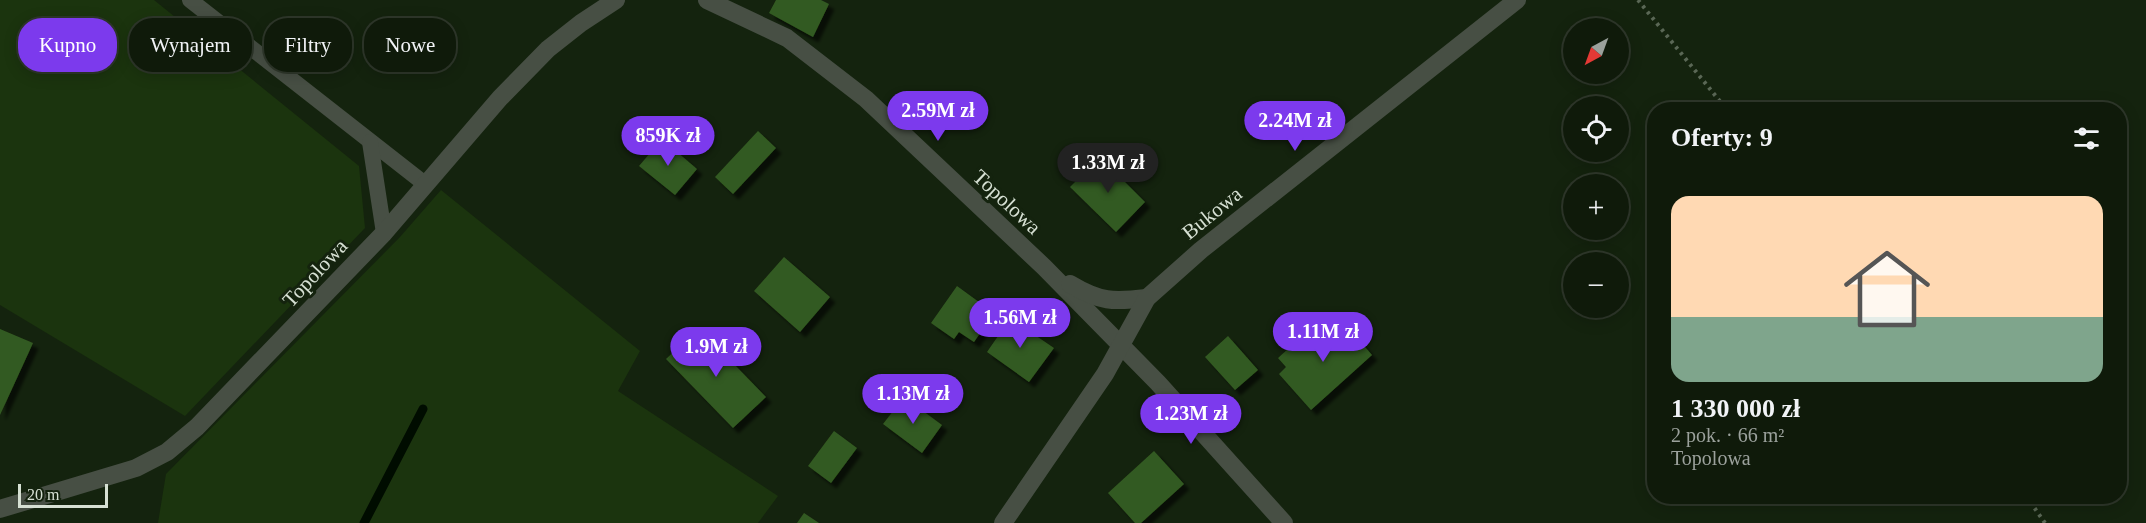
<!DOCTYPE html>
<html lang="pl">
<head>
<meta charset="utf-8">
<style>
	:root { --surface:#0f1a0a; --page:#182313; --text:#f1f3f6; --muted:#9ba19c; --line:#2f382b; --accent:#7c3aed }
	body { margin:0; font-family:Georgia,serif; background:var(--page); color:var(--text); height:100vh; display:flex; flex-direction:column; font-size:22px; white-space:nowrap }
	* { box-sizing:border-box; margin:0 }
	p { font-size:20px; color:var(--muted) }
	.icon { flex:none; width:33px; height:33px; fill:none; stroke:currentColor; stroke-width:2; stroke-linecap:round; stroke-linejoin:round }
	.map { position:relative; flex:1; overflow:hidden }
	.side { position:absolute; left:1647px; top:102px; width:480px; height:402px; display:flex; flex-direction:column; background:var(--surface); border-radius:24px; box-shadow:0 3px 15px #0003,0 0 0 2px var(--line) }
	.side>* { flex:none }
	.top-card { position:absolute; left:18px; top:18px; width:570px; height:54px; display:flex; gap:12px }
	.needle { width:39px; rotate:221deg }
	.fabs { position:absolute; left:1563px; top:18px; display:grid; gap:12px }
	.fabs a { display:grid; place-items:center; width:66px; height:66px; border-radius:50%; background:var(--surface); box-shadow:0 3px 15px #0003,0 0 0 2px var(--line); font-size:30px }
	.scale { position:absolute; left:18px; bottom:15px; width:90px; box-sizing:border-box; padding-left:6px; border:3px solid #d6e0d3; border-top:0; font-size:16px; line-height:21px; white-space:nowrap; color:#d6e0d3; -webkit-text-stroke:4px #14230e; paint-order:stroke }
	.price { position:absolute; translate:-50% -51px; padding:0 14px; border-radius:21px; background:var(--accent); color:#fff; font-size:20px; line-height:39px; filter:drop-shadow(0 2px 3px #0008) }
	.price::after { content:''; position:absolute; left:50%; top:36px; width:18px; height:14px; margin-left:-9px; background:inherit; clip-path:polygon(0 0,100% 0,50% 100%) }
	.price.current { background:#222; color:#fff }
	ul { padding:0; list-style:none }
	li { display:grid; align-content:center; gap:12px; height:318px; padding:0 24px }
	li span { display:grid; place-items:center; height:186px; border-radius:18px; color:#555 }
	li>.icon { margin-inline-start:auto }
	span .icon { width:108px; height:108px; fill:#fffc; stroke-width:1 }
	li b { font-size:26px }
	h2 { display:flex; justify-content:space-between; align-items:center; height:72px; padding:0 24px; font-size:26px }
	.chip { padding:0 21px; border-radius:24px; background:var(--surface); box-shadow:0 3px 15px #0003,0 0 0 2px var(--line); font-size:21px; line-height:54px }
	.chip.current { background:var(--accent); color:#fff }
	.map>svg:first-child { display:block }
	.green { fill:#1b340e }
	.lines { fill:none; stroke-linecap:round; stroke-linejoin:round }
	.stream { stroke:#000c00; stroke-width:9 }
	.building { fill:#335a21; filter:url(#shadow) }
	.path { stroke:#5a6755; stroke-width:4; stroke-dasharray:3 4.5; stroke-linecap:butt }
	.service { stroke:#474f44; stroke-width:16 }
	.minor { stroke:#474f44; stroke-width:18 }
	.labels { text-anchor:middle; stroke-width:6; stroke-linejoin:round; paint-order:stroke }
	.street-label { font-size:21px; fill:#d6e0d3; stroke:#14230e }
</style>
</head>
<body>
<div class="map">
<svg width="2146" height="523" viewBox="0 0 2146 523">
	<defs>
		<filter id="shadow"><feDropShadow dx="5.5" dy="5.5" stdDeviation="1.5" flood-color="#0009"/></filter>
	</defs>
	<rect width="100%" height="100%" fill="#14230e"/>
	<g class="green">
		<polygon points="0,0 154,0 359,166 365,228 185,416 0,305"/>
		<polygon points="441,190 640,351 618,391 778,496 758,523 158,523 166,474 400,237"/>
	</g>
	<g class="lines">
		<polyline class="stream" points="364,523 423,409"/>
	</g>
	<g class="building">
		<polygon points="776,0 821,0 829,4 813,37 769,13"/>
		<polygon points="758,131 776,148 733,194 715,177"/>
		<polygon points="662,139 697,169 675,195 639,166"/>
		<polygon points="1100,157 1145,202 1116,232 1070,187"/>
		<polygon points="784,257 830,297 800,332 754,291"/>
		<polygon points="957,286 994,313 974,342 959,332 954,339 931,323"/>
		<polygon points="1014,313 1030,324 1026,329 1054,348 1029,382 987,352"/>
		<polygon points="1340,318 1372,355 1311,410 1279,374 1286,367 1278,358 1300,338 1308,347"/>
		<polygon points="699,328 766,397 733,428 666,359"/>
		<polygon points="0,329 33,343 0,415"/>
		<polygon points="1228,336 1258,370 1235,390 1205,357"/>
		<polygon points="904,397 942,425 922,453 883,424"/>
		<polygon points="834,431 857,448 831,483 808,466"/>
		<polygon points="1154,451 1184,484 1141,523 1135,523 1108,493"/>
		<polygon points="804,513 819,523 797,523"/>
	</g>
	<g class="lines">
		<g class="path">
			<polyline points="1638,0 1727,110"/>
			<polyline points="2026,496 2045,523"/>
		</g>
		<g class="service">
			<polyline points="190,0 425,184"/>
			<polyline points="370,142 384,233"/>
		</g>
		<g class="minor">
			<polyline points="707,0 787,38 866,99 1044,267 1158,383 1284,523"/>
			<path d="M1070,284C1100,302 1113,302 1147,298"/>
			<polyline points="0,509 136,468 167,452 197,427 384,233 500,98 548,49 581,23 616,0"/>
			<polyline points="1003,523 1105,374 1147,298 1201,250 1517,0"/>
		</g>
	</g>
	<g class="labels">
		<g class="street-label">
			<text transform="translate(1007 202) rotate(43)" y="7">Topolowa</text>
			<text transform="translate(1212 213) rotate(-39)" y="7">Bukowa</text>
			<text transform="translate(315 273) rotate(-47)" y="7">Topolowa</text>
		</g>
	</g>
</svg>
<div class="fabs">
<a><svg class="needle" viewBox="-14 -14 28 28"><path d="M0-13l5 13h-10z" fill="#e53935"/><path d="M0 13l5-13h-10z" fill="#9ba19c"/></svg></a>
<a><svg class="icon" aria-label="locate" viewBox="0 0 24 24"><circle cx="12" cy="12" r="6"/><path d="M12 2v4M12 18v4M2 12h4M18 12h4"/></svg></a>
<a>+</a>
<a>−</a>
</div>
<div class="scale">20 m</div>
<b class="price" style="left:938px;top:142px">2.59M zł</b>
<b class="price" style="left:1295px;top:152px">2.24M zł</b>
<b class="price" style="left:668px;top:167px">859K zł</b>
<b class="price current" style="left:1108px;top:194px">1.33M zł</b>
<b class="price" style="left:1020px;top:349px">1.56M zł</b>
<b class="price" style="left:1323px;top:363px">1.11M zł</b>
<b class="price" style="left:716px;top:378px">1.9M zł</b>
<b class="price" style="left:913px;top:425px">1.13M zł</b>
<b class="price" style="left:1191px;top:445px">1.23M zł</b>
<div class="top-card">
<a class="chip current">Kupno</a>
<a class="chip">Wynajem</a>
<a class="chip">Filtry</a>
<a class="chip">Nowe</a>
</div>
<section class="side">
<h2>Oferty: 9<svg class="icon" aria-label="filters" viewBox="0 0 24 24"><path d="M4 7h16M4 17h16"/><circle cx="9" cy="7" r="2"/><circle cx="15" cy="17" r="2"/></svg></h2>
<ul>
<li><span style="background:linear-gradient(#ffd9b3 65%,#7fa58c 0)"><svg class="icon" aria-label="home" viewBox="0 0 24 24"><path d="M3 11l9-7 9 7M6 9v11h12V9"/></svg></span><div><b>1 330 000 zł</b><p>2 pok. · 66 m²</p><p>Topolowa</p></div></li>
</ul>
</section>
</div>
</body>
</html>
